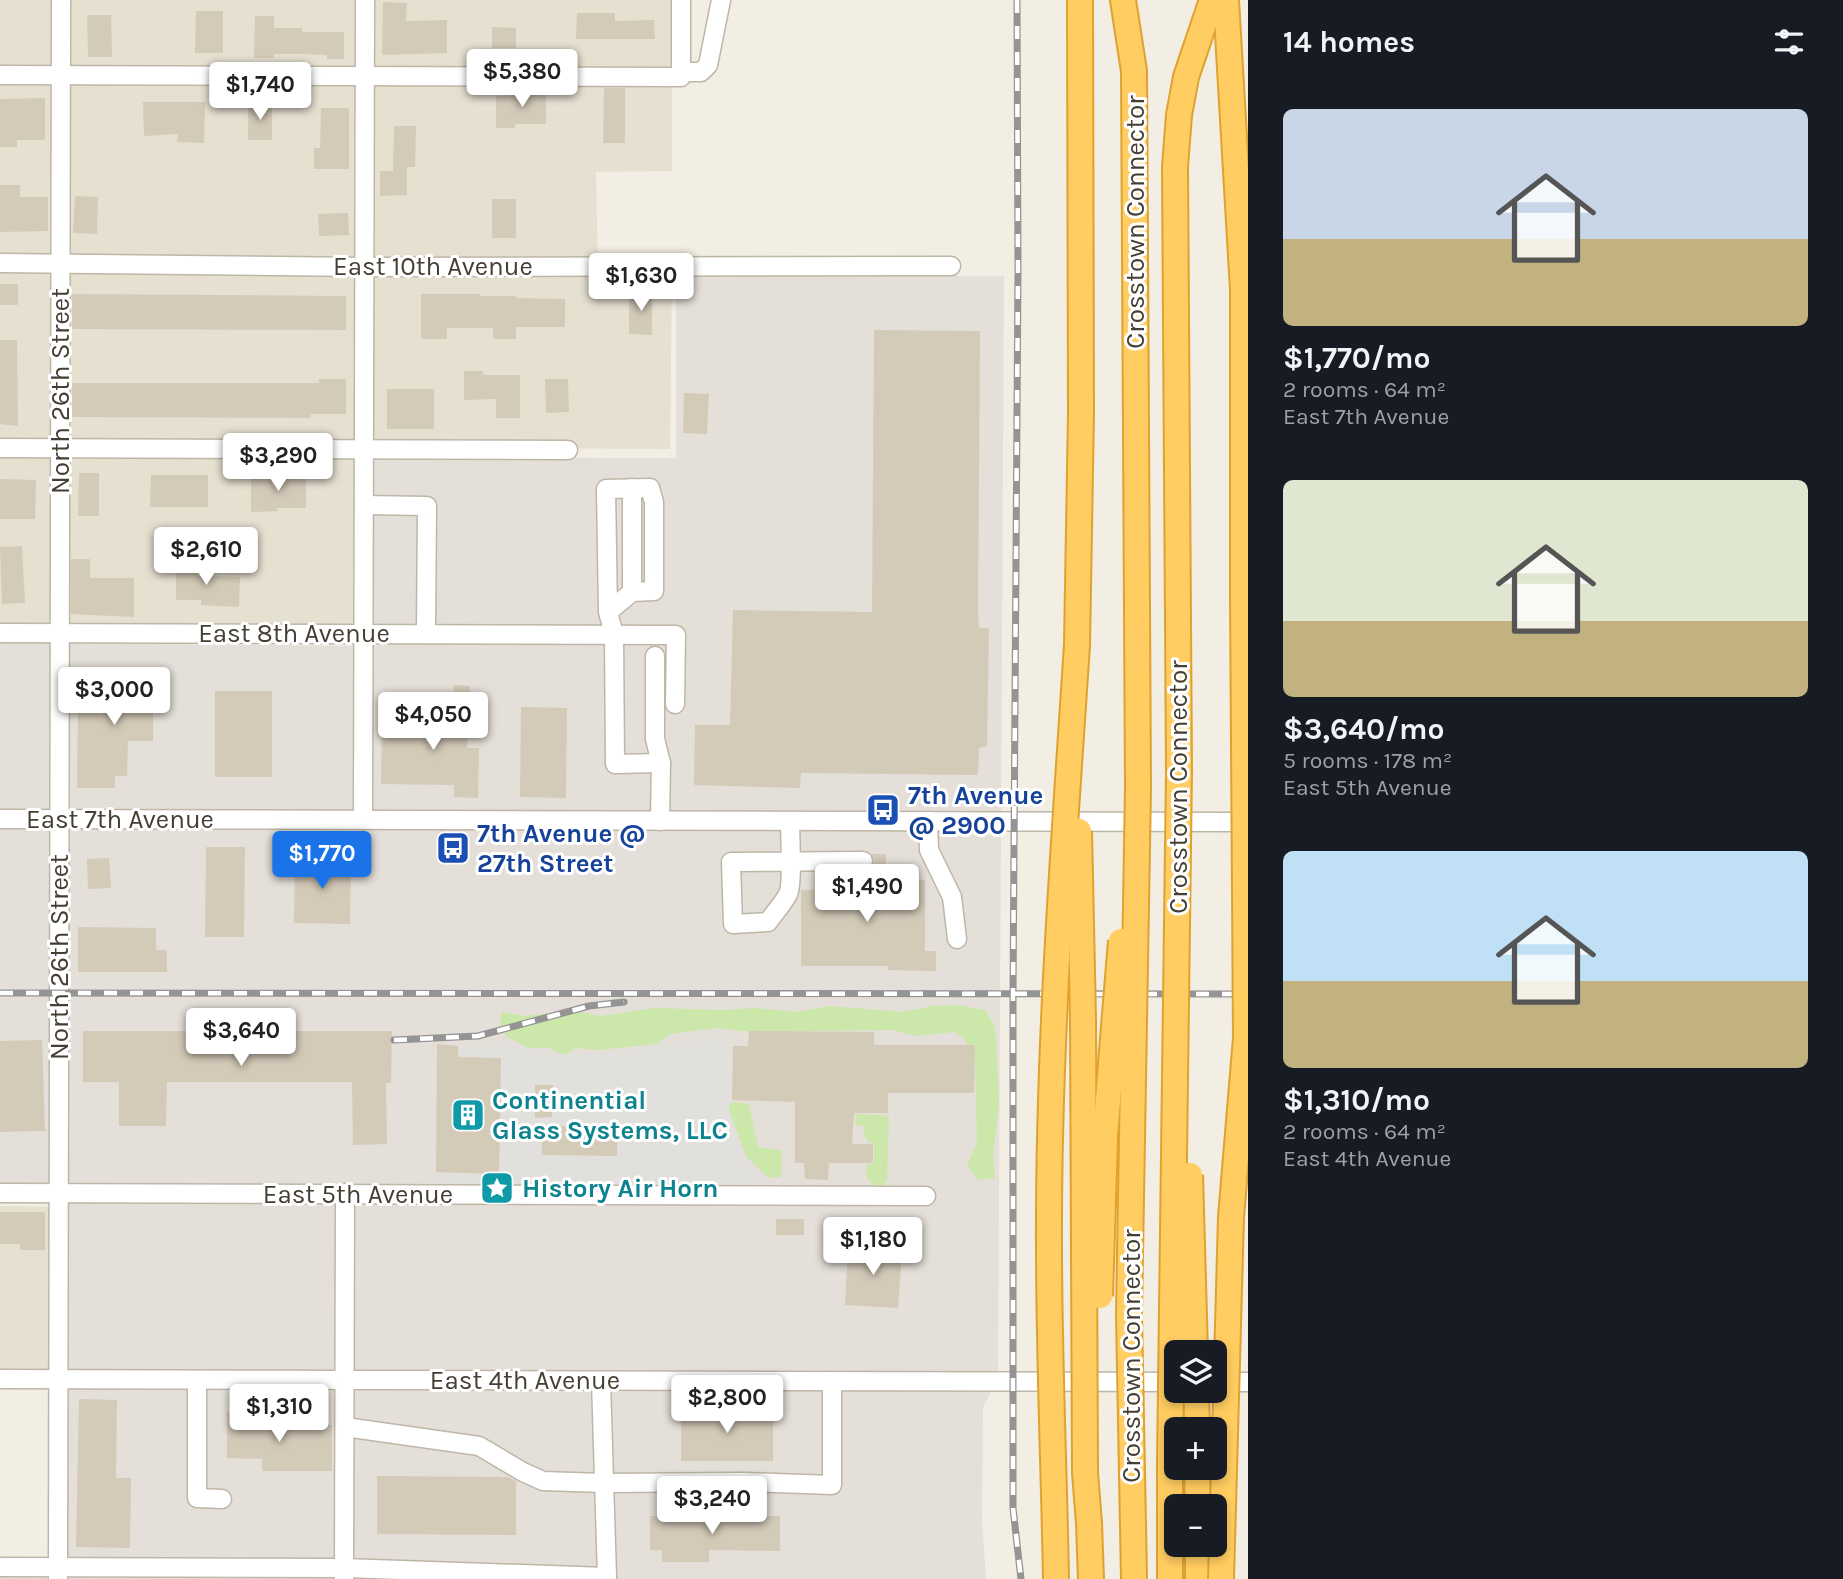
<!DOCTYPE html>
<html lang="en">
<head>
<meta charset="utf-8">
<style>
	:root { --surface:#171b24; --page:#242831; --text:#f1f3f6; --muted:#9ea1a6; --accent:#1a73e8 }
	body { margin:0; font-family:Karla,sans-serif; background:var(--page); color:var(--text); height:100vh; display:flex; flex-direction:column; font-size:26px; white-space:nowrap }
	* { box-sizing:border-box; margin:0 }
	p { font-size:23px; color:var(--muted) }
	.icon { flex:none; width:38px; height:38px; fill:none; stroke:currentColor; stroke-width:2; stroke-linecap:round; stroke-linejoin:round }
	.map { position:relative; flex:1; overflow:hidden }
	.details { display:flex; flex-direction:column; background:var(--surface); width:595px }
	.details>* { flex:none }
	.fabs { position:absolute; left:1164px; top:1340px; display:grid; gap:14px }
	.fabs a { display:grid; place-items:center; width:63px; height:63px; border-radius:10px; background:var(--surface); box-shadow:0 4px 10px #0003; font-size:35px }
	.price { position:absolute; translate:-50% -60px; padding:0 16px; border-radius:7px; background:#fff; color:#222; font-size:23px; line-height:46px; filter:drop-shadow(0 2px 4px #0008) }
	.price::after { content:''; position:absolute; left:50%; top:42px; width:21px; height:16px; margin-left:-10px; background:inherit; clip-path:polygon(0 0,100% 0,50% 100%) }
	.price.current { background:var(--accent); color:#fff }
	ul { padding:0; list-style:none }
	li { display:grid; align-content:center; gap:14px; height:371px; padding:0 35px }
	li span { display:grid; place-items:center; height:217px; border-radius:10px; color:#555 }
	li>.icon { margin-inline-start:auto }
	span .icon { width:126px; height:126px; fill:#fffc; stroke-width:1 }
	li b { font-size:30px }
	h2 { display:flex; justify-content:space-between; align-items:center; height:84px; padding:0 35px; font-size:30px }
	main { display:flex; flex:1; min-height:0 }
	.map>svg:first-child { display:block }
	.residential { fill:#e6e0d1 }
	.industrial { fill:#e4dfd8 }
	.green { fill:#cbe8aa }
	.parking { fill:#e2e0dc }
	.building { fill:#d4cab8 }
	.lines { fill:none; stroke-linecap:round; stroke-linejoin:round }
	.minor-casing { stroke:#beb6a6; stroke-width:21 }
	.highway-casing { stroke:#e0a22f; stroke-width:28 }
	.minor { stroke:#fff; stroke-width:18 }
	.highway { stroke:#ffcd61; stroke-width:24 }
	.rail-casing { stroke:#949494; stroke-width:7 }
	.rail { stroke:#fff; stroke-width:4.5; stroke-dasharray:13; stroke-linecap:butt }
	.highway-bridge-casing { stroke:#e0a22f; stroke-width:28; stroke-linecap:butt }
	.highway-bridge { stroke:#ffcd61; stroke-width:24 }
	.labels { text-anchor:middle; stroke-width:6; stroke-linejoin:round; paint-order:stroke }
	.street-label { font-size:26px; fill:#443e33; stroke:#fff }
	.transit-label { font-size:26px; font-weight:bold; fill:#164399; stroke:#fff; text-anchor:start }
	.culture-label { font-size:26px; font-weight:bold; fill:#0d838f; stroke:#fff; text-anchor:start }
</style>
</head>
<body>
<main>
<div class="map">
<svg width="1248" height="1579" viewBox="0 0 1248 1579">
	<rect width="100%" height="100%" fill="#f2eee3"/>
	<g class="residential">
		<polygon points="0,0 672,0 672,171 596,172 598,275 672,275 670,449 357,447 357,630 0,626"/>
		<polygon points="0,1206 58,1207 56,1374 0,1374"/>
	</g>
	<polygon class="industrial" points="676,276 1004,276 998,1379 983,1407 982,1521 986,1579 0,1579 0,1574 53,1575 55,1191 0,1190 0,643 369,646 372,457 676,458"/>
	<g class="green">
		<polygon points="958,1005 985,1010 995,1026 997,1056 999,1103 993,1156 995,1178 979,1180 967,1166 977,1142 975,1064 965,1040 955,1032 914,1036 894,1030 750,1032 716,1028 670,1034 657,1044 599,1050 575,1048 565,1056 550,1048 528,1048 506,1036 500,1024 502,1012 526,1016 570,1010 601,1016 655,1008 724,1010 755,1008 797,1012 829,1006 902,1012 932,1006"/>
		<polygon points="735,1102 749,1104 758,1147 782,1150 781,1177 769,1178 746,1156 729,1110 729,1104"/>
		<polygon points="856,1114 889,1116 887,1180 883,1186 874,1185 866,1177 867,1164 874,1163 874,1143 868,1142 863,1132 865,1127 855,1124"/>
	</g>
	<polygon class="parking" points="728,1038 728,1110 743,1157 765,1181 765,1189 436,1187 438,1174 503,1175 502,1058 460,1056 460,1045 511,1044 549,1054 591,1054"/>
	<g class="building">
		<polygon points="383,2 407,3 406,21 447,20 447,53 382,55"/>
		<polygon points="196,11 223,11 223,53 195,53"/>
		<polygon points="577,13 615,13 615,21 654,20 655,39 576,39"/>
		<polygon points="87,15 111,15 112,57 88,57"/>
		<polygon points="255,16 274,16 274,28 302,28 302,32 344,32 344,59 327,59 327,55 305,54 274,54 274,58 254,58"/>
		<polygon points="492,27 516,28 516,48 492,48"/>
		<polygon points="525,88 546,89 546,124 515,124 515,128 496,128 496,96 525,95"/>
		<polygon points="604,88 625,88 625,143 603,143"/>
		<polygon points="45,98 45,140 17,140 17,147 0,147 0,99"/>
		<polygon points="143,102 205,102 204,143 177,142 178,134 144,136"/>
		<rect x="248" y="103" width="24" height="37"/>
		<polygon points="321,108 349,108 349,169 314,169 314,148 320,148"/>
		<polygon points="394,126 416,126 415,167 407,167 407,195 380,196 380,171 393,171"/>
		<polygon points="0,185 20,185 20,197 48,197 48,231 0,232"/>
		<polygon points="75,196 98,197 97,234 73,233"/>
		<rect x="492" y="199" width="24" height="39"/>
		<polygon points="348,213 349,235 319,236 318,214"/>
		<rect x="0" y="284" width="18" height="21"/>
		<polygon points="629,292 652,292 652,335 629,334"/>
		<polygon points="72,294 346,296 346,330 72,329"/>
		<polygon points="421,294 480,294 480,296 516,296 516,298 565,299 565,327 516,327 516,339 493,339 493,328 447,328 447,339 421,339"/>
		<polygon points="874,330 980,331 978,614 979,628 989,628 987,746 979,748 978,775 801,773 800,788 694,785 695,725 730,725 733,610 872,612"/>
		<polygon points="0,340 17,340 18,426 0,424"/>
		<polygon points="464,371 483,371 483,375 520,375 520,418 496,418 496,399 464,400"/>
		<polygon points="319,379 346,379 346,414 311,414 311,418 72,417 72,383 319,383"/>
		<polygon points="545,379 568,379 569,412 546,413"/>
		<rect x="387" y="389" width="47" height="40"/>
		<polygon points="684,393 709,394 707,434 683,433"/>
		<polygon points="79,473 99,473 99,516 78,516"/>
		<polygon points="151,475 208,475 208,507 150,507"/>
		<polygon points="251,476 306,477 306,508 277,508 278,511 251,512"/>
		<polygon points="0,479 36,480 35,519 0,519"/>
		<polygon points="22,546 25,603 2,604 0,547"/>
		<polygon points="71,559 90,559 90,578 134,578 134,617 71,614"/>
		<polygon points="176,563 197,563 197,576 240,577 239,607 201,605 201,600 176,600"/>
		<polygon points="103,670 153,670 153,741 128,741 127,776 115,776 115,788 77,788 78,705 103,705"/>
		<polygon points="454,685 470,686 467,748 479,748 478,798 454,797 454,785 381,784 382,722 452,723"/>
		<rect x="215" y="691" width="57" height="86"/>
		<polygon points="521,707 567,708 566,798 520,797"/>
		<polygon points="206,847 245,847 244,937 205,937"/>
		<polygon points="872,854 886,854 886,879 925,880 925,951 936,951 936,971 888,970 888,966 801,966 801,890 854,889 854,881 872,881 874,860"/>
		<polygon points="109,858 111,888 88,889 87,859"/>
		<polygon points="295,859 351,860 350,924 294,923"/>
		<polygon points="78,927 156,928 156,950 167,950 167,972 78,972"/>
		<polygon points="83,1031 392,1031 391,1083 386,1083 387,1144 353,1145 352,1082 167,1082 166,1126 119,1126 119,1082 83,1082"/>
		<polygon points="749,1031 874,1032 874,1045 975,1045 974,1093 888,1093 888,1113 854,1113 852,1144 873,1144 873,1163 829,1163 828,1180 805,1179 804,1163 795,1163 795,1102 732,1100 733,1046 748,1046"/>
		<polygon points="42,1040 45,1131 0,1132 0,1041"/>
		<polygon points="437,1044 458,1046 458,1057 501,1058 499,1174 436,1172"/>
		<polygon points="535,1085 553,1085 552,1117 535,1118"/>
		<polygon points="542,1126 617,1126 617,1156 542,1155"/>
		<polygon points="0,1212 45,1212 45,1250 20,1250 20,1244 0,1244"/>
		<rect x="776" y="1219" width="28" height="16"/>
		<polygon points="848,1247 902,1250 898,1308 845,1305"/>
		<polygon points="79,1399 117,1400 116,1478 131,1478 130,1548 76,1547"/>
		<rect x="681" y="1409" width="92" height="52"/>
		<polygon points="227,1412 262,1412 262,1424 332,1425 332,1471 262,1471 262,1459 227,1458"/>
		<polygon points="377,1476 508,1477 516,1481 516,1535 377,1534"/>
		<polygon points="650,1516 780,1516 780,1551 709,1550 709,1562 662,1562 662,1550 650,1550"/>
	</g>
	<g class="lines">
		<defs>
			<g id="minor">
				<polyline points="681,72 701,72 708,65 721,0"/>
				<polyline points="0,75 681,77 681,0"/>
				<polyline points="0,263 364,267 951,266"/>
				<polyline points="0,448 568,450"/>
				<polyline points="632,488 632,592"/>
				<polyline points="364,505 427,506 426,633"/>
				<polyline points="608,612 632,592 654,591 654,502 650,488 606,489 608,612 614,634 615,764 661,763"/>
				<polyline points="0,633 676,635 675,704"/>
				<polyline points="655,656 655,739 661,763 660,821"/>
				<polyline points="0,819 1248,822"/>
				<polyline points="363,820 365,0"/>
				<path d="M790,821C790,836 793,884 788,894C783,904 774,913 768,922L733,924L731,862L863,861"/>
				<polyline points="928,821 929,850 952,897 957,939"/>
				<polyline points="0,1193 926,1196"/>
				<polyline points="0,1379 1176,1382"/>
				<polyline points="197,1380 197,1498 222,1499"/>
				<polyline points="1214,1382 1248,1382"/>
				<polyline points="345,1427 479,1446 523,1472 543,1481 604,1483 744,1482 832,1485 832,1381"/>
				<polyline points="0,1567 344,1568 607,1577 601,1381"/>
				<polyline points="58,1579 61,0"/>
				<polyline points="344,1579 345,1193"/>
			</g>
			<g id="highway">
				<polyline points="1123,0 1134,71 1138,788"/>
				<polyline points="1226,0 1243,290 1243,594"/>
				<polyline points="1179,115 1186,77 1212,0"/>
				<polyline points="1077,645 1081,412 1080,0"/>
				<polyline points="1196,1391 1197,1430"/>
				<polyline points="1197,1468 1198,1507"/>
				<polyline points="1089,1523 1091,1579"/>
				<polyline points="1198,1545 1198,1579"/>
				<polyline points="1170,1579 1170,1465"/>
			</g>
		</defs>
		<use href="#minor" class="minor-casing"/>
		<use href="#highway" class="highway-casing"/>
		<use href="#minor" class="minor"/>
		<use href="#highway" class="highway"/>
		<defs>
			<g id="rail">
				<polyline points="1017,0 1018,270 1013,994 1013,1508 1021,1579"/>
				<polyline points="0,993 1248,994"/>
				<polyline points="394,1040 478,1036 589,1006 624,1002"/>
			</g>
		</defs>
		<use href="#rail" class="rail-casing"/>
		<use href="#rail" class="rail"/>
		<defs>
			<g id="highway-bridge">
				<polyline points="1079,831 1083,1019 1085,1473 1089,1523"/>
				<polyline points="1190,1175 1195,1353"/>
				<polyline points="1100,1296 1105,1137 1121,941"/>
				<polyline points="1170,1465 1179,770 1175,167 1179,115"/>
				<path d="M1056,1579C1054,1468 1049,1357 1049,1246C1048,1045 1064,845 1077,645"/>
				<polyline points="1134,1579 1129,1314 1138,788"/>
				<polyline points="1221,1579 1231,1217 1246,1038 1243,594"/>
			</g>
		</defs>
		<use href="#highway-bridge" class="highway-bridge-casing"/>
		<use href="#highway-bridge" class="highway-bridge"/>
	</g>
	<defs>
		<symbol id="bus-square" viewBox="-11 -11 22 22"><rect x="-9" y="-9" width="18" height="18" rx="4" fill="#1a4fb4" stroke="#fff"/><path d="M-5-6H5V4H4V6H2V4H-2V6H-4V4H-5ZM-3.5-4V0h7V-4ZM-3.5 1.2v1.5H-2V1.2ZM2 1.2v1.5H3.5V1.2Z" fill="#fff"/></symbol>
		<symbol id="building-square" viewBox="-11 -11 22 22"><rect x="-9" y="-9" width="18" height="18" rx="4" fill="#0f9aa8" stroke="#fff"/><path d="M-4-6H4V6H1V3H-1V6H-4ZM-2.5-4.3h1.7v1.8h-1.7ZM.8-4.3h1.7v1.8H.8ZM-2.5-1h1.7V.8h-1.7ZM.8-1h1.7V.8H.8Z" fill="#fff"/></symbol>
		<symbol id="sight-square" viewBox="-11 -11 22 22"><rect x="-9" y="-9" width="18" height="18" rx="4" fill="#0f9aa8" stroke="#fff"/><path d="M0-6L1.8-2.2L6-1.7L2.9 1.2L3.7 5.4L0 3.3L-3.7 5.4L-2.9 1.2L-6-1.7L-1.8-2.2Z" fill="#fff"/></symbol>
	</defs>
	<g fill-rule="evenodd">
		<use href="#bus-square" x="864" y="791" width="38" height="38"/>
		<use href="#bus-square" x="434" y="829" width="38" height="38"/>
		<use href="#building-square" x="449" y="1096" width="38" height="38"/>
		<use href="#sight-square" x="478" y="1169" width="38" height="38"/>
	</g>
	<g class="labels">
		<g class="street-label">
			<text transform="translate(1135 222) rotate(-90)" y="9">Crosstown Connector</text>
			<text x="433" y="275">East 10th Avenue</text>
			<text transform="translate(60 391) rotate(-90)" y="9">North 26th Street</text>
			<text x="294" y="642">East 8th Avenue</text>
			<text transform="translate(1178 787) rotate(-90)" y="9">Crosstown Connector</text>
			<text x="120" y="828">East 7th Avenue</text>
			<text transform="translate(59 957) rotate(-90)" y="9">North 26th Street</text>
			<text x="358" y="1203">East 5th Avenue</text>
			<text transform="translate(1131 1356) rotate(-90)" y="9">Crosstown Connector</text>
			<text x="525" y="1389">East 4th Avenue</text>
		</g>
		<g class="transit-label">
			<text x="908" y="804">7th Avenue<tspan x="908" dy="30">@ 2900</tspan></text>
			<text x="477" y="842">7th Avenue @<tspan x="477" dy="30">27th Street</tspan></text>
		</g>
		<g class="culture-label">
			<text x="492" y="1109">Continential<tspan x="492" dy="30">Glass Systems, LLC</tspan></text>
			<text x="522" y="1197">History Air Horn</text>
		</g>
	</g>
</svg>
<div class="fabs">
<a><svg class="icon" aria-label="layers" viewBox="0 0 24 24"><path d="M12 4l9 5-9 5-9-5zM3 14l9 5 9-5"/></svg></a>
<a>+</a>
<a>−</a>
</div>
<b class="price" style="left:522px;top:109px">$5,380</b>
<b class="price" style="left:260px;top:122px">$1,740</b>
<b class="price" style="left:641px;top:313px">$1,630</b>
<b class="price" style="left:278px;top:493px">$3,290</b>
<b class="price" style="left:206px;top:587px">$2,610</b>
<b class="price" style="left:114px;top:727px">$3,000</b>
<b class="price" style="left:433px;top:752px">$4,050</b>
<b class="price current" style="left:322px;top:891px">$1,770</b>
<b class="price" style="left:867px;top:924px">$1,490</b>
<b class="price" style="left:241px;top:1068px">$3,640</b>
<b class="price" style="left:873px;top:1277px">$1,180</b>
<b class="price" style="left:727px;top:1435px">$2,800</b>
<b class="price" style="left:279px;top:1444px">$1,310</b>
<b class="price" style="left:712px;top:1536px">$3,240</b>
</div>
<section class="details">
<h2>14 homes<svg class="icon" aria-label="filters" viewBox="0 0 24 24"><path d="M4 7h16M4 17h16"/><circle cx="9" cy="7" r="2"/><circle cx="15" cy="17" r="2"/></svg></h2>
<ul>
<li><span style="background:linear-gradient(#c9d6e8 60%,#c2b280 0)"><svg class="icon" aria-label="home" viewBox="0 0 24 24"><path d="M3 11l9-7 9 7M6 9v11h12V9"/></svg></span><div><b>$1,770/mo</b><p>2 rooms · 64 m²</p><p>East 7th Avenue</p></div></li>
<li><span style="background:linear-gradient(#dfe7d0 65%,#c2b280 0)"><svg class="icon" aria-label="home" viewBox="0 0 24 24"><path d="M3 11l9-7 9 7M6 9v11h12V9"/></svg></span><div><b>$3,640/mo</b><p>5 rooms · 178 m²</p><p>East 5th Avenue</p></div></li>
<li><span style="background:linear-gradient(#bfe0f5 60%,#c2b280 0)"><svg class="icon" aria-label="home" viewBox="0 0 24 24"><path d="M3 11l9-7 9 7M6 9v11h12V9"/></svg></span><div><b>$1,310/mo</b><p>2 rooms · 64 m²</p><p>East 4th Avenue</p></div></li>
</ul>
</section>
</main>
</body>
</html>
